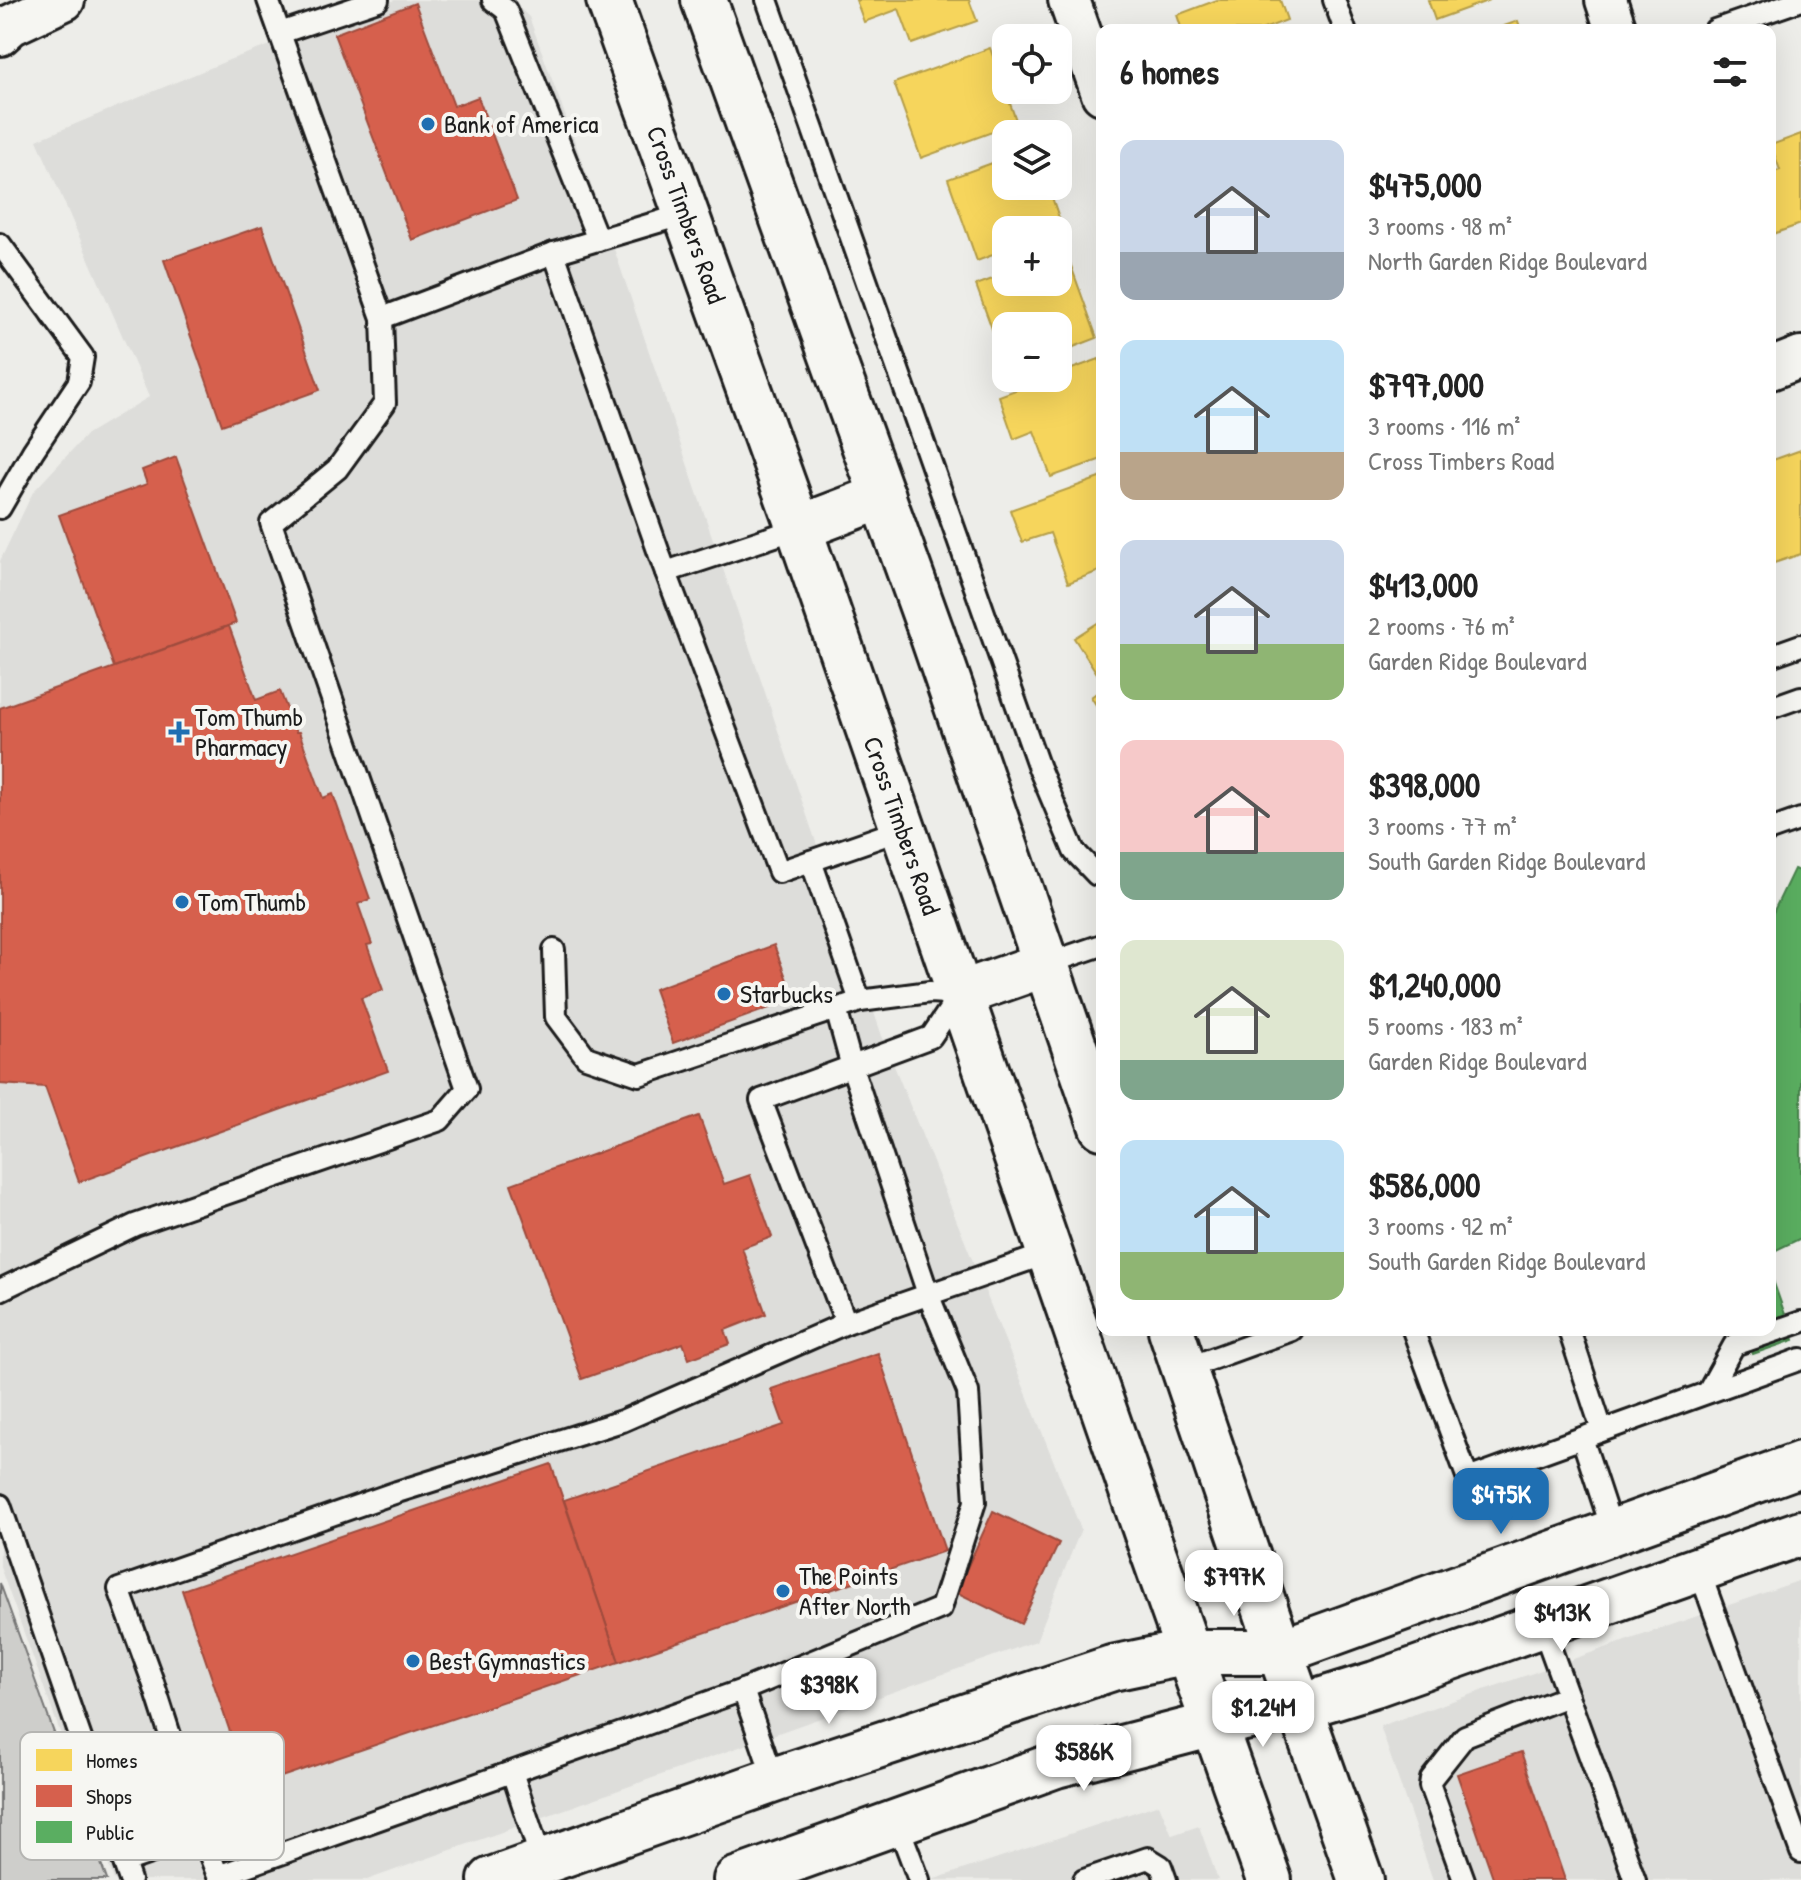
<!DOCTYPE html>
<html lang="en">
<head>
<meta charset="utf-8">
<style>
	:root { --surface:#fff; --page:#f6f6f6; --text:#222; --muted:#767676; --accent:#1f6fb2 }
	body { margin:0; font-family:"Patrick Hand",sans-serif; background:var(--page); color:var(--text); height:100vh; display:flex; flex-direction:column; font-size:30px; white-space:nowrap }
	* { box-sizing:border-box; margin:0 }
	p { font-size:26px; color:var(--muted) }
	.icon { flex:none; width:44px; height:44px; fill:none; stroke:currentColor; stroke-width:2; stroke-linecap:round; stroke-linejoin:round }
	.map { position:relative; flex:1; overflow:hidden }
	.sheet { position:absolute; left:1096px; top:24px; width:680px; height:1312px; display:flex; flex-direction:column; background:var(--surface); border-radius:16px; box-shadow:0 8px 32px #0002 }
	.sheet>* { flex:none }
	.controls { position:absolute; left:992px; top:24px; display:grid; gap:16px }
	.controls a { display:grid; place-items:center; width:80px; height:80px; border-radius:16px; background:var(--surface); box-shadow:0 8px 32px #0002; font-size:40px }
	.price { position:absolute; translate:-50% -68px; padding:0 18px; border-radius:16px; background:#fff; color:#222; font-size:26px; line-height:52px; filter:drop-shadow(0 2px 4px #0008) }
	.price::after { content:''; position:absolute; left:50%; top:48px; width:24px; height:18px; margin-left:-12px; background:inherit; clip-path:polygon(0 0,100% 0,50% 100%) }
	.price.selected { background:var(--accent); color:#fff }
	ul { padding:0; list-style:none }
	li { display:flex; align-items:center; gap:24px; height:200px; padding:0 24px }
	li span { display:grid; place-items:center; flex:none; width:224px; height:160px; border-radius:16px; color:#555 }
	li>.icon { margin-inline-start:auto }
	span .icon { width:96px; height:96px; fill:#fffc; stroke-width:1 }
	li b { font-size:34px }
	h2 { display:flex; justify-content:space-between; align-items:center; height:96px; padding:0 24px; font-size:34px }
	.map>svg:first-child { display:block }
	.built { fill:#ddddda }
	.green { fill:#cececb; stroke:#757574; stroke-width:2 }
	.homes { fill:#f6d55c; stroke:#b59e49; stroke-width:2 }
	.shops { fill:#d6604d; stroke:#9e4c3e; stroke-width:2 }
	.public { fill:#5aae61; stroke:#47824c; stroke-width:2 }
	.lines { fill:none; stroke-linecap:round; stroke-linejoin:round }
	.service-casing { stroke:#1c1c1c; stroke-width:26 }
	.minor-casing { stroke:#1c1c1c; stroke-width:46 }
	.secondary-casing { stroke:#1c1c1c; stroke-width:50 }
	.primary-casing { stroke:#1c1c1c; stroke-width:50 }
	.service { stroke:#f6f6f2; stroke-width:20 }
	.minor { stroke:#f6f6f2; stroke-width:40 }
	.secondary { stroke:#f6f6f2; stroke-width:44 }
	.primary { stroke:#f6f6f2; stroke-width:44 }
	.poi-dot { fill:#1f6fb2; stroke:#f6f6f2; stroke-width:3 }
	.labels { text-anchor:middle; stroke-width:8; stroke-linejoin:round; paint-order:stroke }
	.poi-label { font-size:26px; fill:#1c1c1c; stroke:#f6f6f2; text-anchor:start }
	.street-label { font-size:26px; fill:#1c1c1c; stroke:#f6f6f2 }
	.key { fill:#f6f6f2; stroke:#b5b5b2; stroke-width:2 }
	.key-label { font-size:22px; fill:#1c1c1c }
</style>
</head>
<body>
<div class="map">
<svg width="1801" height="1880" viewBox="0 0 1801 1880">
	<rect width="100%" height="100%" fill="#edede9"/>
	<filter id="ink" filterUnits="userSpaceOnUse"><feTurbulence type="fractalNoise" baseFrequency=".0125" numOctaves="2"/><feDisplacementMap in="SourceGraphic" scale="16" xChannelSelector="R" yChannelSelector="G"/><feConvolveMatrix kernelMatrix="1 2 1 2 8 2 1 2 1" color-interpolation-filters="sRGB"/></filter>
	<g filter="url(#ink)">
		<g class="built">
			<polygon points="395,0 511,0 529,17 611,240 882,1036 1081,1529 1036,1641 367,1880 114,1880 0,1567 0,561 33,492 87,434 149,397 37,140 229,60"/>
			<polygon points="1801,1580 1801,1880 1433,1880 1380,1726"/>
			<polygon points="1159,1804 1172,1835 1199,1826 1218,1880 932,1880"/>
		</g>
		<polygon class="green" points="0,1583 107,1880 0,1880"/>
		<g class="homes">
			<polygon points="856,0 969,0 977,21 912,44 899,9 864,22"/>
			<polygon points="1217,0 1280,0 1287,20 1261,30 1182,30 1177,15"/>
			<polygon points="1428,0 1490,0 1435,20"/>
			<polygon points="1518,21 1521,30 1493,30"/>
			<polygon points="990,48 1017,123 921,158 894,83"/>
			<polygon points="1801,134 1801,224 1770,235 1770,173 1780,170 1771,145"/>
			<polygon points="1006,158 1006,186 1048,186 1063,229 1006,230 1006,250 977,261 948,179"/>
			<polygon points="1066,252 1097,338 1058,353 1058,326 1006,326 1006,342 998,345 976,285 1006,274 1006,282 1058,282 1058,255"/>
			<polygon points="1099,359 1102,366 1102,459 1051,477 1034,431 1014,439 999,396 1048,378 1058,378 1058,374"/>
			<polygon points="1801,450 1801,554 1771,564 1770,461"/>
			<polygon points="1102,477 1102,570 1068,583 1050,533 1022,542 1010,510"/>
			<polygon points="1102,620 1102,681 1074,638"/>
			<polygon points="1102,689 1102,714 1091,697"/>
		</g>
		<g class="shops">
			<polygon points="415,3 454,106 478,97 517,200 412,240 334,34"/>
			<polygon points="262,226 320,390 222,425 164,260"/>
			<polygon points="176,457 236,623 114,667 59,515 147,484 142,470"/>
			<polygon points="229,626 256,700 280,691 296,732 299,732 323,798 333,794 370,899 358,904 372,944 367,945 383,990 361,998 388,1071 79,1182 45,1087 0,1084 0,708"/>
			<polygon points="774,945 794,999 673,1043 654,989"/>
			<polygon points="699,1116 724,1184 750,1175 772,1237 742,1248 766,1314 725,1330 730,1344 689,1359 683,1343 582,1379 511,1184"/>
			<polygon points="878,1353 945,1551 619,1662 564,1500 784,1425 771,1389"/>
			<polygon points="551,1464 619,1662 249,1788 182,1590"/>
			<polygon points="993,1511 1059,1543 1021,1624 956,1592"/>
			<polygon points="1521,1752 1565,1880 1494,1880 1457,1774"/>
		</g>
		<g class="public">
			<polygon points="1794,869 1801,872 1801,1238 1770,1253 1770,919"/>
			<polygon points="1770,1272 1794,1340 1753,1354 1744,1330 1770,1330"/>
		</g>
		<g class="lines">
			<defs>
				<g id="service">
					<polyline points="268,0 382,318"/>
					<polyline points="493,0 506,10 598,240"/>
					<polyline points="767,0 1039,768 1074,851 1097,875 1102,876"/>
					<polyline points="1334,0 1345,30"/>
					<polyline points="1715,30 1801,0"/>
					<polyline points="280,33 378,0"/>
					<polyline points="0,244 83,357 79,382 33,451 0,508"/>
					<polyline points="554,253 661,559 779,872 903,829"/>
					<polyline points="666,572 799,528"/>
					<polyline points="1770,656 1801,645"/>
					<polyline points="1770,708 1801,697"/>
					<polyline points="1770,830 1801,819"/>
					<polyline points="811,861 860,1001"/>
					<polyline points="554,950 556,1017 586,1057 639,1075 860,1001 930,992 960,994"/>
					<polyline points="1046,964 1102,945"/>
					<polyline points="0,1290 135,1225 440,1120 467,1089 271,523 337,469 385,403 382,318 554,253 685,214"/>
					<polyline points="846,1323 761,1100 931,1037 960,994"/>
					<polyline points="1413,1330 1468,1479 1801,1359"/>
					<polyline points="1569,1330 1602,1430"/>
					<polyline points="1184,1369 1292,1330"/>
					<polyline points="1708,1392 1734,1345 1801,1322"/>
					<polyline points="1582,1438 1613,1532"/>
					<polyline points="0,1505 130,1880"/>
					<polyline points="1699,1570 1801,1852"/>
					<polyline points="1542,1625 1635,1880"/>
					<polyline points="743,1690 941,1608 975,1502 968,1392 928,1294 852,1067 836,1009"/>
					<polyline points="512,1772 542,1862"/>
					<polyline points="897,1822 919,1880"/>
					<polyline points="202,1835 218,1876 743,1690 774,1780"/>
					<polyline points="124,1862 202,1835 153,1682 119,1589 397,1492 622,1421 846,1323 1049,1253"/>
					<polyline points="1084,1880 1148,1858 1161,1866 1166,1880"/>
					<polyline points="1464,1880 1430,1786 1431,1779 1465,1736 1568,1696"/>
				</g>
				<g id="minor">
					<polyline points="1069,0 1102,94"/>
					<polyline points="1606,0 1616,30"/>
					<polyline points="0,35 11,25 64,0"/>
					<polyline points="1770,369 1801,357"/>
				</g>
				<g id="secondary">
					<polyline points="491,1880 774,1780 1112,1668 1189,1652 1280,1652 1801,1464"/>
					<polyline points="736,1880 1056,1765 1214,1724 1300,1707 1375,1684 1801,1533"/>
				</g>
				<g id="primary">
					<path id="s1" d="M609,0L799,528L1152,1549L1269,1880"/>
					<polyline points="704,0 932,634 1102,1127"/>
					<polyline points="799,528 883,496"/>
					<polyline points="960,994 1046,964"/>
					<polyline points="1171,1330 1280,1652 1361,1880"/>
				</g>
			</defs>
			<use href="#service" class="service-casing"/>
			<use href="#minor" class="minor-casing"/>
			<use href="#secondary" class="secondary-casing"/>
			<use href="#primary" class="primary-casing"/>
			<use href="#service" class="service"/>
			<use href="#minor" class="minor"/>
			<use href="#secondary" class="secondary"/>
			<use href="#primary" class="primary"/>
		</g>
	</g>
	<g class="poi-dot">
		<circle cx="428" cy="124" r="8"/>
		<path d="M175 720h8v8h8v8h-8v8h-8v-8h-8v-8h8z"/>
		<circle cx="182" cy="902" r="8"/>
		<circle cx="724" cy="994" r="8"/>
		<circle cx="783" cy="1591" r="8"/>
		<circle cx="413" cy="1661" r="8"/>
	</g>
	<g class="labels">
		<g class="poi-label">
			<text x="444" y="133">Bank of America</text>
			<text x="195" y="726">Tom Thumb<tspan x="195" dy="30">Pharmacy</tspan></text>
			<text x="198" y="911">Tom Thumb</text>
			<text x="740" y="1003">Starbucks</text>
			<text x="799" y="1585">The Points<tspan x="799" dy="30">After North</tspan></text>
			<text x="429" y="1670">Best Gymnastics</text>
		</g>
		<g class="street-label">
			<text dy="9" stroke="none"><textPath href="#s1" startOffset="228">Cross Timbers Road</textPath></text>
			<text dy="9" stroke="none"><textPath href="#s1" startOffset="876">Cross Timbers Road</textPath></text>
		</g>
	</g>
	<rect x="20" y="1732" width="264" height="128" rx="12" class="key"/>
	<rect x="36" y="1749" width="36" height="22" fill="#f6d55c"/>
	<rect x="36" y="1785" width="36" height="22" fill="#d6604d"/>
	<rect x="36" y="1821" width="36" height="22" fill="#5aae61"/>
	<g class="key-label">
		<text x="86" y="1768">Homes</text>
		<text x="86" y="1804">Shops</text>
		<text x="86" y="1840">Public</text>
	</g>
</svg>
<div class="controls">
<a><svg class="icon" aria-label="locate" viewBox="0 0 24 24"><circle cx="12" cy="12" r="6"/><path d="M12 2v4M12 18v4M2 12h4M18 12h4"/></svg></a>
<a><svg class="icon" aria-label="layers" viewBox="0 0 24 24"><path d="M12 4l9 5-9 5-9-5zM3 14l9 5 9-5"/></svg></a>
<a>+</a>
<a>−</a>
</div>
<b class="price selected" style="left:1501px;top:1536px">$475K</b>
<b class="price" style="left:1234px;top:1618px">$797K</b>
<b class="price" style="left:1562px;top:1654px">$413K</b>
<b class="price" style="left:829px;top:1726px">$398K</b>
<b class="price" style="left:1263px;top:1749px">$1.24M</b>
<b class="price" style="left:1084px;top:1793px">$586K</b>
<section class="sheet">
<h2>6 homes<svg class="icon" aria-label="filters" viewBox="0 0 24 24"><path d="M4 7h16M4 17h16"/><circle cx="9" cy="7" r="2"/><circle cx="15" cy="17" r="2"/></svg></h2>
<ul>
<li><span style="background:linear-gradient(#c9d6e8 70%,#9aa5b1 0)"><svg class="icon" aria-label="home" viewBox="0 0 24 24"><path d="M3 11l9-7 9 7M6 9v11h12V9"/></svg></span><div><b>$475,000</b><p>3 rooms · 98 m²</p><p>North Garden Ridge Boulevard</p></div></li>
<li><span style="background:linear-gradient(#bfe0f5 70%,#b9a48a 0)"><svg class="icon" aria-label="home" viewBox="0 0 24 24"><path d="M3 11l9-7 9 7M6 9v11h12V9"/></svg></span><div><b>$797,000</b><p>3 rooms · 116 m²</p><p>Cross Timbers Road</p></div></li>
<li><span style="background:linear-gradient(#c9d6e8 65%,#8fb573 0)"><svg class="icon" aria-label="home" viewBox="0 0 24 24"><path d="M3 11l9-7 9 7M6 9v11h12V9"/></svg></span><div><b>$413,000</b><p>2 rooms · 76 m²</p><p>Garden Ridge Boulevard</p></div></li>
<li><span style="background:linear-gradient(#f6c9c9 70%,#7fa58c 0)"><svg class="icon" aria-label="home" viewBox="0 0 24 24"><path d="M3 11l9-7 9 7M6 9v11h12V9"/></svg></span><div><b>$398,000</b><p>3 rooms · 77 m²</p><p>South Garden Ridge Boulevard</p></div></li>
<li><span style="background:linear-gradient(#dfe7d0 75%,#7fa58c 0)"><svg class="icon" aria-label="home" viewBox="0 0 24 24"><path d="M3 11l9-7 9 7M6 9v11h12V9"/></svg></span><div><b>$1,240,000</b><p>5 rooms · 183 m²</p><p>Garden Ridge Boulevard</p></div></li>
<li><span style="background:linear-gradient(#bfe0f5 70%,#8fb573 0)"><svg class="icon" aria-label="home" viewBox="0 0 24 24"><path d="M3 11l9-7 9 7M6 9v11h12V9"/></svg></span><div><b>$586,000</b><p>3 rooms · 92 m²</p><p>South Garden Ridge Boulevard</p></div></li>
</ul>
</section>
</div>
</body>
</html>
